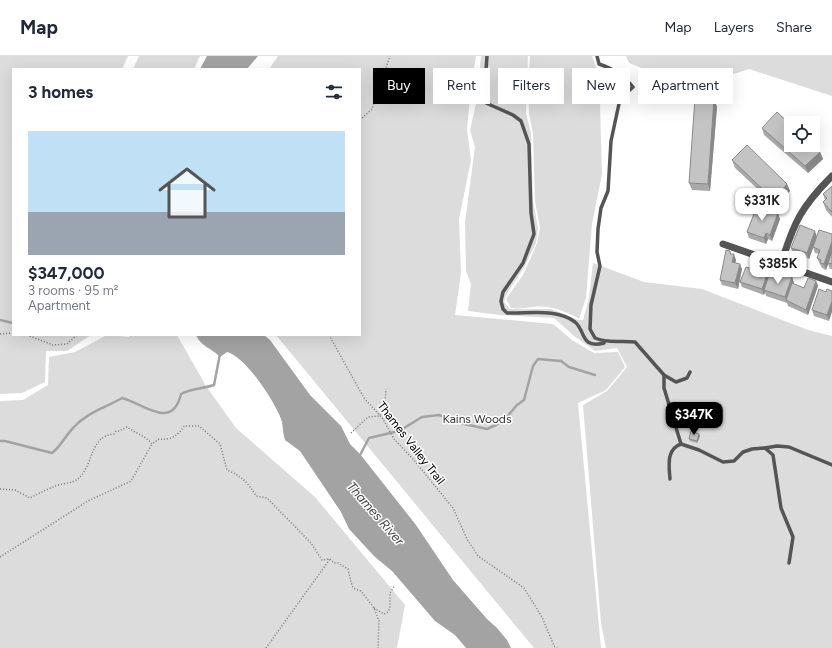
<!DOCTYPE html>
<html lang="en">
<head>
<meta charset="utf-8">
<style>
	:root { --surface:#fff; --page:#f2f2f3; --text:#1f2937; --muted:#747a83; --line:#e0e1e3; --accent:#000 }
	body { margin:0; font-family:Figtree,sans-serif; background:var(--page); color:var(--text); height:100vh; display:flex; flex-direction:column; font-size:15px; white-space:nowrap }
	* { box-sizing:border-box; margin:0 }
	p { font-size:13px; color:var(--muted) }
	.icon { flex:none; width:22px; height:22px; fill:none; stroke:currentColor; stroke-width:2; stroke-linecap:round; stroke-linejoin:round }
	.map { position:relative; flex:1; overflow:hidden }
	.sheet { position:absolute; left:12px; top:12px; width:349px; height:268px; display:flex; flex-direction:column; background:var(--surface); border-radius:0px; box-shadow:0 4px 16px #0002 }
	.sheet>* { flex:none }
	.guide { position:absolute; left:373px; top:12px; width:380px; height:36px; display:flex; gap:8px }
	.controls { position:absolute; left:784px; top:60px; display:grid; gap:8px }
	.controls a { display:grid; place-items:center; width:36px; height:36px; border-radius:0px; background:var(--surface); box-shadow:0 4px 16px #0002; font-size:20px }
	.price { position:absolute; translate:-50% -34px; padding:0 9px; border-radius:8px; background:#fff; color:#222; font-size:13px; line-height:26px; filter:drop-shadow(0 1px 2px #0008) }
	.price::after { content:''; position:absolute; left:50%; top:24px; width:12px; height:9px; margin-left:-6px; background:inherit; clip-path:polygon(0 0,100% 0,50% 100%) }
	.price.current { background:var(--accent); color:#fff }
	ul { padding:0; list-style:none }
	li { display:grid; align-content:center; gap:8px; height:212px; padding:0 16px }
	li span { display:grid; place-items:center; height:124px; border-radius:0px; color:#555 }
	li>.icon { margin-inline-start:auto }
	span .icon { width:72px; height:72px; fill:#fffc; stroke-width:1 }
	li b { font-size:17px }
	h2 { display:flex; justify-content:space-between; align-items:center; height:48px; padding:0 16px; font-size:17px }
	.tag { padding:0 14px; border-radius:0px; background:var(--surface); box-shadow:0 4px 16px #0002; font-size:14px; line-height:36px }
	.tag.current { background:var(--accent); color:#fff }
	header { display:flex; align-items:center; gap:24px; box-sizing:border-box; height:56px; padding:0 20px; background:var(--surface); border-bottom:1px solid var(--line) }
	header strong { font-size:19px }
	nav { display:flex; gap:22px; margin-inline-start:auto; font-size:14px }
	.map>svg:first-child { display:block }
	.green { fill:#dcdcdc }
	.water { fill:#a3a3a3 }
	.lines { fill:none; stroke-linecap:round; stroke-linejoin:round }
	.stream { stroke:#a3a3a3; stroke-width:2.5 }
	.path { stroke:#777; stroke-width:1.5; stroke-dasharray:1 2; stroke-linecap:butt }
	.lane { stroke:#555; stroke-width:3.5 }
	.street { stroke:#555; stroke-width:7 }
	.wall { fill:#a9a9a9 }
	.shaded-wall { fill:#898989 }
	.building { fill:#c4c4c4; stroke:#898989 }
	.labels { text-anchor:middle; stroke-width:3; stroke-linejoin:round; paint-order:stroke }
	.park-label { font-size:12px; fill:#333; stroke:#fff }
	.street-label { font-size:12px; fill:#000; stroke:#fff }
	.water-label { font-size:13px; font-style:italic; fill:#444; stroke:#fff }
</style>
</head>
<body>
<header>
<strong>Map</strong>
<nav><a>Map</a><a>Layers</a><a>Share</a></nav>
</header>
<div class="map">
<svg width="832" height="592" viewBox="0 0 832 592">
	<rect width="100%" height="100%" fill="#fff"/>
	<g class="green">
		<polygon points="0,0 128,0 122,13 13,13 13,279 91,279 67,295 46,295 45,326 22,337 0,338"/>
		<polygon points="139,0 200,0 194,13 133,13"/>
		<polygon points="278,0 476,0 471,30 467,74 471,104 459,163 461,217 455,259 553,268 572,284 594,297 618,296 625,311 606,334 578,347 601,592 534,592 276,279 360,279 360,13 269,13"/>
		<polygon points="481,0 528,0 526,57 531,77 533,145 538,172 536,187 525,210 506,239 504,246 510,253 551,253 578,264 583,264 589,242 593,207 644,226 702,233 808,274 832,280 832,592 606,592 601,567 583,349 607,335 627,311 617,292 595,295 574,280 554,262 500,259 468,255 471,228 466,215 465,166 475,91 470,74 477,43"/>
		<path d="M530,0H592L603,29L600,50L602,118L592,168L586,242L579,263C565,255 550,249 533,251C525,252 519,253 511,252L506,243L523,219L532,199L537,187L540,172L535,145L533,78L529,58L528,26Z"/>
		<polygon points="626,0 832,0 832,40 749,13 700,29 689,25 666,22 629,7"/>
		<polygon points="107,279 129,281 130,279 177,279 206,330 236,372 315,441 405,549 397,592 0,592 0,345 23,344 48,329 49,301 75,296"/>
	</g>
	<g class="water">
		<polygon points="207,0 258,0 247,13 200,13"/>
		<path d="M196,279H264L270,284L310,339L341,370L350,388L360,398L416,469L453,524L487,563L497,572L507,584L511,592H466L455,579L435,565L392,515L375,501L349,473L341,456L300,395L285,384C283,378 283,372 282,366C277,348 245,300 227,296L220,301C212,292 201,291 196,279Z"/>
	</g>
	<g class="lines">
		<g class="stream">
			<polyline points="0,264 13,267"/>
			<path d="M0,385H5L52,397C61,390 65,380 74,371C88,356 105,352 122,342C145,348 172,375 181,338C192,332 202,333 214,329L220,298"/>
			<polyline points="360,399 369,382 399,375 422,361 439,359 464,368 487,373 496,369 506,362 517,349 524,344 533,310 538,303 561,305 569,311 595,319"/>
		</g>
		<g class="path">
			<polyline points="360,64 372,53 390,0"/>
			<polyline points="0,278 13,277"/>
			<polyline points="27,279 53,289 67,288 77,279"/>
			<polyline points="329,279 364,342 383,363 394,383 413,403 453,452 467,483 478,500 524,532 542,561 554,590 557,592"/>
			<polyline points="351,377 368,361 380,360 385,348 386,333"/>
			<path d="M0,433L15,434L30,442C38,438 45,434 53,431C60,427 73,428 79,422C94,407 90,380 114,378L116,375H119L127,371C135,377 146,380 152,388L159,383C170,385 179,379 184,370H199L220,388L227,414C241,420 248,426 256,440L267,442L311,487L322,504L330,503L334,507H338L348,513L352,530L355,533L361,535L374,552L379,565L378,592"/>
			<polyline points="0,501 88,445 131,425 152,388"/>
			<polyline points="374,552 384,558 388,556 390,552 390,537 395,529"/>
			<polyline points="266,592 330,503"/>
		</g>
		<g class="lane">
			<path d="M487,0L484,43L486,47L513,59L521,65L529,88L531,157L534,178L523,207L503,236L501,245L503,253L507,257C528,258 557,252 575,266C586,275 580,293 604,287"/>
			<path d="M597,0L599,8C614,13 623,19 633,31L620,43L611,85L608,135L601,152L598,173L597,196L600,210L591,249L590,273L595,282C608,288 621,284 635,286L664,319L676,326L687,322L690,316"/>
			<path d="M664,319V332L681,388C666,393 669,410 670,423"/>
			<polyline points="681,388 699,394 723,406 734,405 743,396 752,393 765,392 773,399 781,452 793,481 789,507"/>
			<polyline points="765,392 777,390 789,391 832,409"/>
		</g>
		<g class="street">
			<polyline points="723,188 832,226"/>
			<path d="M781,208C794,166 801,151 832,120"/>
		</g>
	</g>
	<g class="wall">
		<polygon points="714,43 717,51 710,135 692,134 689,127"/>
		<polygon points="762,72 820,96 823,103 808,117 764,79"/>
		<polygon points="732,104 787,128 790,135 777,151 735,112"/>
		<polygon points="832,130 832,161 826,154 823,146 825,144 823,138"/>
		<polygon points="780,163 772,185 768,183 766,188 749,182 747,176"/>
		<polygon points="832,178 832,213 830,213 828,208 826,214 822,212 817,202 819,198 815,197 813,191"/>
		<polygon points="817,181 809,203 793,197 791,192"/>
		<polygon points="730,195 731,198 736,204 735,207 742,213 738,233 722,229 720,224"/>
		<polygon points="771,219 770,220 780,223 792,221 794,227 794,228 804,232 816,225 818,230 808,259 788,250 787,247 766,240 765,236 764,239 742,231 740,226"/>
		<polygon points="826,236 829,265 814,260 812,254"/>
		<polygon points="699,378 700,380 697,387 690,385 689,383"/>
	</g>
	<g class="shaded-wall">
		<polygon points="714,43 717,51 710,135 708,128"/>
		<polygon points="820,96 823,103 808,117 805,110"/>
		<polygon points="787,128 790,135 777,151 774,144"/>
		<polygon points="778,157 780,163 772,185 770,179"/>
		<polygon points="815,175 817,181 809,203 807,197"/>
		<polygon points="766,177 768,183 766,188 764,182"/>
		<polygon points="832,185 832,197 826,214 824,208"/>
		<polygon points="734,198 736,204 734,212 732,206"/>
		<polygon points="740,208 742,213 738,233 735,227"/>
		<polygon points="769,213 771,219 765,234 764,234 765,236 764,239 762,233"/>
		<polygon points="792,221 794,227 788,245 786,244 785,241"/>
		<polygon points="816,225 818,230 808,259 806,254"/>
		<polygon points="832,245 832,256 829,265 827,259"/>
		<polygon points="699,378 700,380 697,387 697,385"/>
	</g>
	<g class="building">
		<polygon points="695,42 714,43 708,128 689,127"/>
		<polygon points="777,56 791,69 791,89 813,89 820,96 805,110 762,72"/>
		<polygon points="747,89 787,128 774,144 732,104"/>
		<polygon points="832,130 832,156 823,146 827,142 823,138"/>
		<polygon points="757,150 778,157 770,179 766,177 764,182 747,176"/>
		<polygon points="800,169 815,175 807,197 791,192"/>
		<polygon points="819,174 832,178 832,185 824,208 820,207 821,204 817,202 820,194 813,191"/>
		<polygon points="726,194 730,195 730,198 734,198 732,206 740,208 735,227 720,224"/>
		<polygon points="832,195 832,208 828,207"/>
		<polygon points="758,210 769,213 762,233 740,226 746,211 756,214"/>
		<polygon points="782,218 792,221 785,241 764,234 769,219 780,223"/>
		<polygon points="808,222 816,225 806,254 786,244 792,227 804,232"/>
		<polygon points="819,233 826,236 827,233 832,235 832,245 827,259 812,254"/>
		<polygon points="691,375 699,378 697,385 689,383"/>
	</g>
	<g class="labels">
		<g class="park-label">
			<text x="477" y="367">Kains Woods</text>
		</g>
		<g class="street-label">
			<text transform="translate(411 387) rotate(52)" y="4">Thames Valley Trail</text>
		</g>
		<g class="water-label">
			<text transform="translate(376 457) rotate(49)" y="5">Thames River</text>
		</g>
	</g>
</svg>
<div class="controls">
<a><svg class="icon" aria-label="locate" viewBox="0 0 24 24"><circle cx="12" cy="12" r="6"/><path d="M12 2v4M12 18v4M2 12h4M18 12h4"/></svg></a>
</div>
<b class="price" style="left:762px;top:166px">$331K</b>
<b class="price" style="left:778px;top:229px">$385K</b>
<b class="price current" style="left:694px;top:380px">$347K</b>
<div class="guide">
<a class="tag current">Buy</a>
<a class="tag">Rent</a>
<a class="tag">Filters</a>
<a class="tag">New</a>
<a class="tag">Apartment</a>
</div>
<section class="sheet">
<h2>3 homes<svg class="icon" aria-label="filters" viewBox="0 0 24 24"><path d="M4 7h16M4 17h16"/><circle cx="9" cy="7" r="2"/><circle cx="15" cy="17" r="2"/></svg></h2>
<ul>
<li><span style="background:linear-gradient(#bfe0f5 65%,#9aa5b1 0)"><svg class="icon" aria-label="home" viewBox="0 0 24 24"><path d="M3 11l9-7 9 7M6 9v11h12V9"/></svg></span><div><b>$347,000</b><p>3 rooms · 95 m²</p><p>Apartment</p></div></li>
</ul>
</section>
</div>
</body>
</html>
